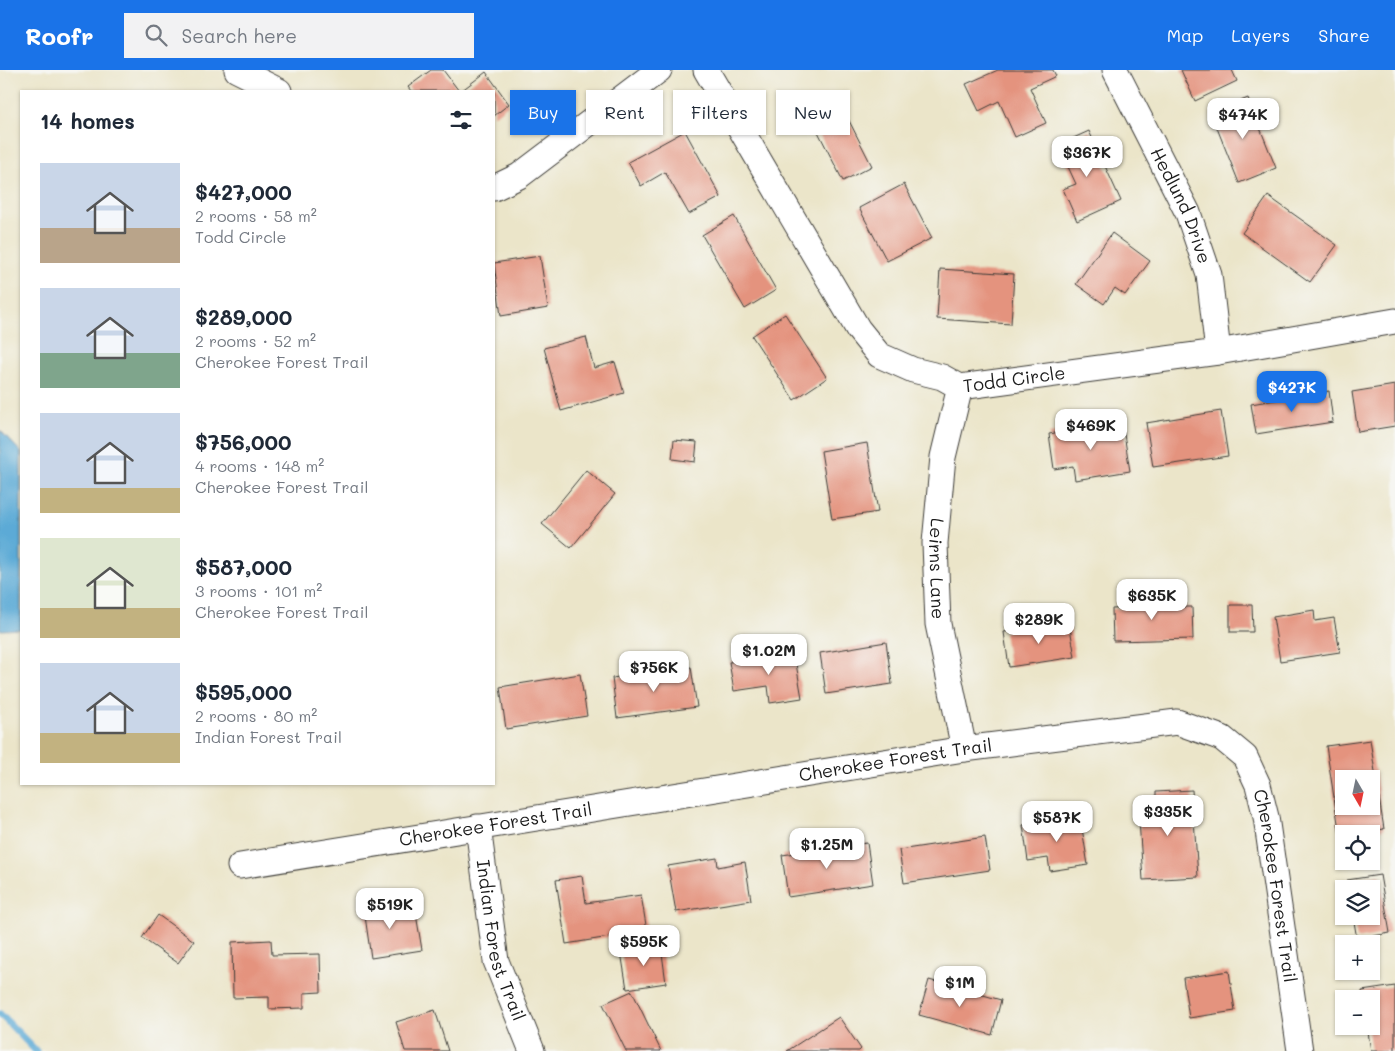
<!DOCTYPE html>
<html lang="en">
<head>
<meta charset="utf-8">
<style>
	:root { --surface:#fff; --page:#f2f2f3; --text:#1f2937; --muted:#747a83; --accent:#1a73e8 }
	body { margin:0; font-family:Mali,sans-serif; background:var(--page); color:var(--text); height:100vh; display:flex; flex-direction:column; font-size:19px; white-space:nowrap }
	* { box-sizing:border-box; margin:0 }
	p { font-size:16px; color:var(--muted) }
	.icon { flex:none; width:28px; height:28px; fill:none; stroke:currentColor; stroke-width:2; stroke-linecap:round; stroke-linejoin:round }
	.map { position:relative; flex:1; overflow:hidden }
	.sheet { position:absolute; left:20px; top:20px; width:475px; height:695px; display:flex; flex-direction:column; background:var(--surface); border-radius:0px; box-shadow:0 1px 4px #0004 }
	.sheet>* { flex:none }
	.hud { position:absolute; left:510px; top:20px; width:475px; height:45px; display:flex; gap:10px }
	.needle { width:32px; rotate:171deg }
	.tools { position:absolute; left:1335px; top:700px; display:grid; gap:10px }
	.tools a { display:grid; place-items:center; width:45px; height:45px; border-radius:0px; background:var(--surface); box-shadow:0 1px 4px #0004; font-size:25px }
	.price { position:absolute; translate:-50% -42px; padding:0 11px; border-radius:10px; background:#fff; color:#222; font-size:16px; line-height:32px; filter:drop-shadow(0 1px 2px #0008) }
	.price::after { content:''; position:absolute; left:50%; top:30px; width:15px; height:11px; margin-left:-8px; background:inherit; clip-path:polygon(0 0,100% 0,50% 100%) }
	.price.current { background:var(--accent); color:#fff }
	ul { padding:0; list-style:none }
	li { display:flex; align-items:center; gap:15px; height:125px; padding:0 20px }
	li span { display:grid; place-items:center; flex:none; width:140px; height:100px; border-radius:0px; color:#555 }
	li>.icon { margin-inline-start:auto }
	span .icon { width:60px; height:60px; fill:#fffc; stroke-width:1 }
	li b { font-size:21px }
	h2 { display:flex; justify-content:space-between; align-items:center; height:60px; padding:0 20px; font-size:21px }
	.tag { padding:0 18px; border-radius:0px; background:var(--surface); box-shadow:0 1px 4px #0004; font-size:18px; line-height:45px }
	.tag.current { background:var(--accent); color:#fff }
	header { display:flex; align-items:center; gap:30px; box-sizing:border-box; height:70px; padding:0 25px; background:var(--accent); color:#fff }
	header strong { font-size:24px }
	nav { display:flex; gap:28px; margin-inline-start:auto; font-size:18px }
	.search { width:350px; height:45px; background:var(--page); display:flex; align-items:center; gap:12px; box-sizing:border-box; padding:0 18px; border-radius:0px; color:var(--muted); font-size:19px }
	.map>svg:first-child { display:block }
	.water { fill:#5caad6; stroke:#3c6379 }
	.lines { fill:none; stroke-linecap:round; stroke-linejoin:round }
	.stream { stroke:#5caad6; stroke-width:7 }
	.building { fill:#e4937e; fill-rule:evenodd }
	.street-casing { stroke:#3b3a36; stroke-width:27 }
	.street { stroke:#fff; stroke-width:25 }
	.labels { text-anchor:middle; stroke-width:4; stroke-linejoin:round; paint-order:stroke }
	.street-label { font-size:18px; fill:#1c1c1c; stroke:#f6f6f2 }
</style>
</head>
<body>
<header>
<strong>Roofr</strong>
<div class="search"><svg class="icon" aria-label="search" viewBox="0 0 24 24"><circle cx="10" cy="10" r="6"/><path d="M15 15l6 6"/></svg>Search here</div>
<nav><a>Map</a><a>Layers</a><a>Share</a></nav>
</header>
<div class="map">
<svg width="1395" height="981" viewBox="0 0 1395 981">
	<rect width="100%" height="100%" fill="#f6f6f2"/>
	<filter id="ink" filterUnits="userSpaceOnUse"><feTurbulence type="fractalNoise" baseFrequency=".02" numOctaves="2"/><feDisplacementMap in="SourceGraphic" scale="10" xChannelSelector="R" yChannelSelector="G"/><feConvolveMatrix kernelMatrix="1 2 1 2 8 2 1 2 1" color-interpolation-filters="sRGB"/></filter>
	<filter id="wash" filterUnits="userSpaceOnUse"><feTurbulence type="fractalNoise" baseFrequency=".0096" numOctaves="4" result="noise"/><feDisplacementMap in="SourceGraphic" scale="20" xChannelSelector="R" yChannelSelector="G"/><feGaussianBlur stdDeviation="1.12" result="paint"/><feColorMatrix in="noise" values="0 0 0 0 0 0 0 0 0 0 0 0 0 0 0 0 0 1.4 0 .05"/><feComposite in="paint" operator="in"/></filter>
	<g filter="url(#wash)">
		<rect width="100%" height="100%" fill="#ebe5c9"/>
		<polygon class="water" points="0,360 21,382 21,559 0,560"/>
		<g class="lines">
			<polyline class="stream" points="0,944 36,981"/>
		</g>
		<g id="blocks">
			<g class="building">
				<polygon points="431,0 443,0 459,21 411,21 408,17"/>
				<polygon points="998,0 1053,0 1056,6 1030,18 1046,53 1015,67 999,31 979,41 966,14"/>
				<polygon points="1181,0 1232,0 1237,11 1195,31"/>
				<polygon points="486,2 509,34 494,46 494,21 461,21"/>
				<polygon points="1248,28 1276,98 1239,113 1211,43"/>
				<polygon points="838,29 872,96 843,111 809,44"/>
				<polygon points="685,61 721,127 689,144 665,102 641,116 628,92"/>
				<polygon points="1089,61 1121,131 1077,151 1063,119 1076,114 1058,75"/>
				<polygon points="904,114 932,168 887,191 859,138"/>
				<polygon points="1268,126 1337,175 1310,212 1242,163"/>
				<polygon points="734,146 776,220 745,239 702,165"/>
				<polygon points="1112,163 1150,191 1125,225 1115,218 1104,234 1076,214"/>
				<polygon points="540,186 548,238 501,246 494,193"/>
				<polygon points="940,199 1014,204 1011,254 937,249"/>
				<polygon points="785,244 827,308 794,330 752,266"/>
				<polygon points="586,267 594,298 615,292 624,323 561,341 544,278"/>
				<polygon points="1395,315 1395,356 1358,362 1352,322"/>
				<polygon points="1329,321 1333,352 1256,364 1251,334"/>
				<polygon points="1221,341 1228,386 1153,397 1146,353"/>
				<polygon points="1122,352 1130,401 1075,410 1073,396 1054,399 1049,364"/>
				<polygon points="674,370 697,372 695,392 672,389"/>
				<polygon points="867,373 878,442 832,449 821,381"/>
				<polygon points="586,400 615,424 571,478 542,454"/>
				<polygon points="1162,525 1162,537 1192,537 1193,569 1113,571 1112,539 1133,538 1132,526"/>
				<polygon points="1230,535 1252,535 1253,562 1230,562"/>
				<polygon points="1314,540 1315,551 1334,548 1340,582 1280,591 1273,547"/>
				<polygon points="1069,552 1075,587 1009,597 1004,562"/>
				<polygon points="886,572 892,614 826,624 820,583"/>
				<polygon points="794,582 802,628 770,633 768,616 734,621 729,592"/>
				<polygon points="691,597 697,637 617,648 612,608"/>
				<polygon points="580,604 587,646 506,659 500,617"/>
				<path d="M1370,670L1384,759L1340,766L1326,676ZM1344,709H1371V736H1344Z"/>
				<polygon points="1192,720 1198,807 1143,810 1138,734 1156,733 1156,722"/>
				<polygon points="1080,746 1088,795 1050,801 1048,788 1028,791 1023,755"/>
				<polygon points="985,767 990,800 904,813 899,780"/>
				<polygon points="867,773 873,814 788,827 782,785"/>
				<polygon points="717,788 718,797 745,792 751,830 676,842 668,796"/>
				<polygon points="1380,805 1390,863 1357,869 1353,846 1371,846 1371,819 1349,819 1347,810"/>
				<polygon points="582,806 586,833 641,825 647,861 566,874 556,810"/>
				<polygon points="389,828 392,848 416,844 422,880 371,888 363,832"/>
				<polygon points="158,845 194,871 178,893 142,868"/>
				<polygon points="271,870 272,885 320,884 321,922 304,923 304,938 269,939 269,927 233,928 232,872"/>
				<polygon points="661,876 666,913 627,919 621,882"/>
				<polygon points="1229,901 1235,941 1189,948 1183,908"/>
				<polygon points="929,910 1001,930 992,965 919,945"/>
				<polygon points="1395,916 1395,981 1371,981 1367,956 1371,956 1371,929 1363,929 1362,921"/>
				<polygon points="632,921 661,981 626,981 603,934"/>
				<polygon points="435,940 448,981 405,981 396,952"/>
				<polygon points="839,947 861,979 859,981 787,981"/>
			</g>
		</g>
	</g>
	<g filter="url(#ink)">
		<use href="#blocks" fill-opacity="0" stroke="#3b3a36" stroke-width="1"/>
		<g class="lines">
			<defs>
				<g id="street">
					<polyline points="237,0 279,21"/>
					<path id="s1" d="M706,0L858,259L879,285L913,300L942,307L960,317L1218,282L1395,251"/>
					<path id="s2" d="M1115,0L1188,143L1209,205L1218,282"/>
					<polyline points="494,118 519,106 659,0"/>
					<path id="s3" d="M960,317L943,387L935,473L938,554L964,679"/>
					<path id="s4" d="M478,757L496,891L532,981"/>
					<path id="s5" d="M240,796L964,679L1177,652L1222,668L1245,687L1258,715L1266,747L1300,981"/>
				</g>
			</defs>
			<use href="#street" class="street-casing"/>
			<use href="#street" class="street"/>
		</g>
	</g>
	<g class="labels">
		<g class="street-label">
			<text dy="6" stroke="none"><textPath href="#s2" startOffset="151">Hedlund Drive</textPath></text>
			<text dy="6" stroke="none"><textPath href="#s1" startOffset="476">Todd Circle</textPath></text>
			<text dy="6" stroke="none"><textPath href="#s3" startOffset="184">Leirns Lane</textPath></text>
			<text dy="6" stroke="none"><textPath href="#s5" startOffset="664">Cherokee Forest Trail</textPath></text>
			<text dy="6" stroke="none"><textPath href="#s5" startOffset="259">Cherokee Forest Trail</textPath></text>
			<text dy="6" stroke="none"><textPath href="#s5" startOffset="1159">Cherokee Forest Trail</textPath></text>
			<text dy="6" stroke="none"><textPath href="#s4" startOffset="116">Indian Forest Trail</textPath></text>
		</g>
	</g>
</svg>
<div class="tools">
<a><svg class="needle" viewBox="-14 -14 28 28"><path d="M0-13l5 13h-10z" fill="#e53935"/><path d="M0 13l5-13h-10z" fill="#747a83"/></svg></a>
<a><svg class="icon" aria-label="locate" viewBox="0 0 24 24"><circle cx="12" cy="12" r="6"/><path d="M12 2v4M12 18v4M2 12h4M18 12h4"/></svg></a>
<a><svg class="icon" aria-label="layers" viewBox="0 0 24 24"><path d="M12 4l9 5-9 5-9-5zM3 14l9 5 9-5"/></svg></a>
<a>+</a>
<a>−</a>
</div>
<b class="price" style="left:1243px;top:70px">$474K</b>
<b class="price" style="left:1087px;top:108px">$367K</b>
<b class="price current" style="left:1292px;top:343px">$427K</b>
<b class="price" style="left:1091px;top:381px">$469K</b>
<b class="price" style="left:1152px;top:551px">$635K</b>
<b class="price" style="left:1039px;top:575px">$289K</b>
<b class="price" style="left:769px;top:606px">$1.02M</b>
<b class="price" style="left:654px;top:623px">$756K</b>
<b class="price" style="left:1168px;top:767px">$335K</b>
<b class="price" style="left:1057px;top:773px">$587K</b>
<b class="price" style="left:827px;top:800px">$1.25M</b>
<b class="price" style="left:390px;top:860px">$519K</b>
<b class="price" style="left:644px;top:897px">$595K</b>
<b class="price" style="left:960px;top:938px">$1M</b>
<div class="hud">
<a class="tag current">Buy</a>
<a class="tag">Rent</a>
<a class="tag">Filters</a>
<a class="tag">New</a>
</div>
<section class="sheet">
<h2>14 homes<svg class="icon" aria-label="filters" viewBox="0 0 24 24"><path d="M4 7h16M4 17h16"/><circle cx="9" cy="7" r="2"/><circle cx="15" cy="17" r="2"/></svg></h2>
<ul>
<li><span style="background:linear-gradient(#c9d6e8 65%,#b9a48a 0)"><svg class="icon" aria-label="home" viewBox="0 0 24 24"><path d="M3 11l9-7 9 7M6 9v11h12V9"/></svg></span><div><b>$427,000</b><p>2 rooms · 58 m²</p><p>Todd Circle</p></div></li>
<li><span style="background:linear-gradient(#c9d6e8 65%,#7fa58c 0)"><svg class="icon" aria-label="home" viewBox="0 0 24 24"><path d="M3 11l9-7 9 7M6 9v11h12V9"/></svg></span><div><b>$289,000</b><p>2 rooms · 52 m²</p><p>Cherokee Forest Trail</p></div></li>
<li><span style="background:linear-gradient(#c9d6e8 75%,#c2b280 0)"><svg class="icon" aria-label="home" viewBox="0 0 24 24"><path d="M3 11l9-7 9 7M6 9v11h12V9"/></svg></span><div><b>$756,000</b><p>4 rooms · 148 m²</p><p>Cherokee Forest Trail</p></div></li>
<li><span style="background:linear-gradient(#dfe7d0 70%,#c2b280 0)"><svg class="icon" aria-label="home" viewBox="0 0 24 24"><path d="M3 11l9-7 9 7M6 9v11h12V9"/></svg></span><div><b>$587,000</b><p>3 rooms · 101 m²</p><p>Cherokee Forest Trail</p></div></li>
<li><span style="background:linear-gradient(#c9d6e8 70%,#c2b280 0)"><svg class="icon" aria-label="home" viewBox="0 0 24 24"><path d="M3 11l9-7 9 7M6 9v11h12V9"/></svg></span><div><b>$595,000</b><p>2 rooms · 80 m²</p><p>Indian Forest Trail</p></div></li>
</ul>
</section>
</div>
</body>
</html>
